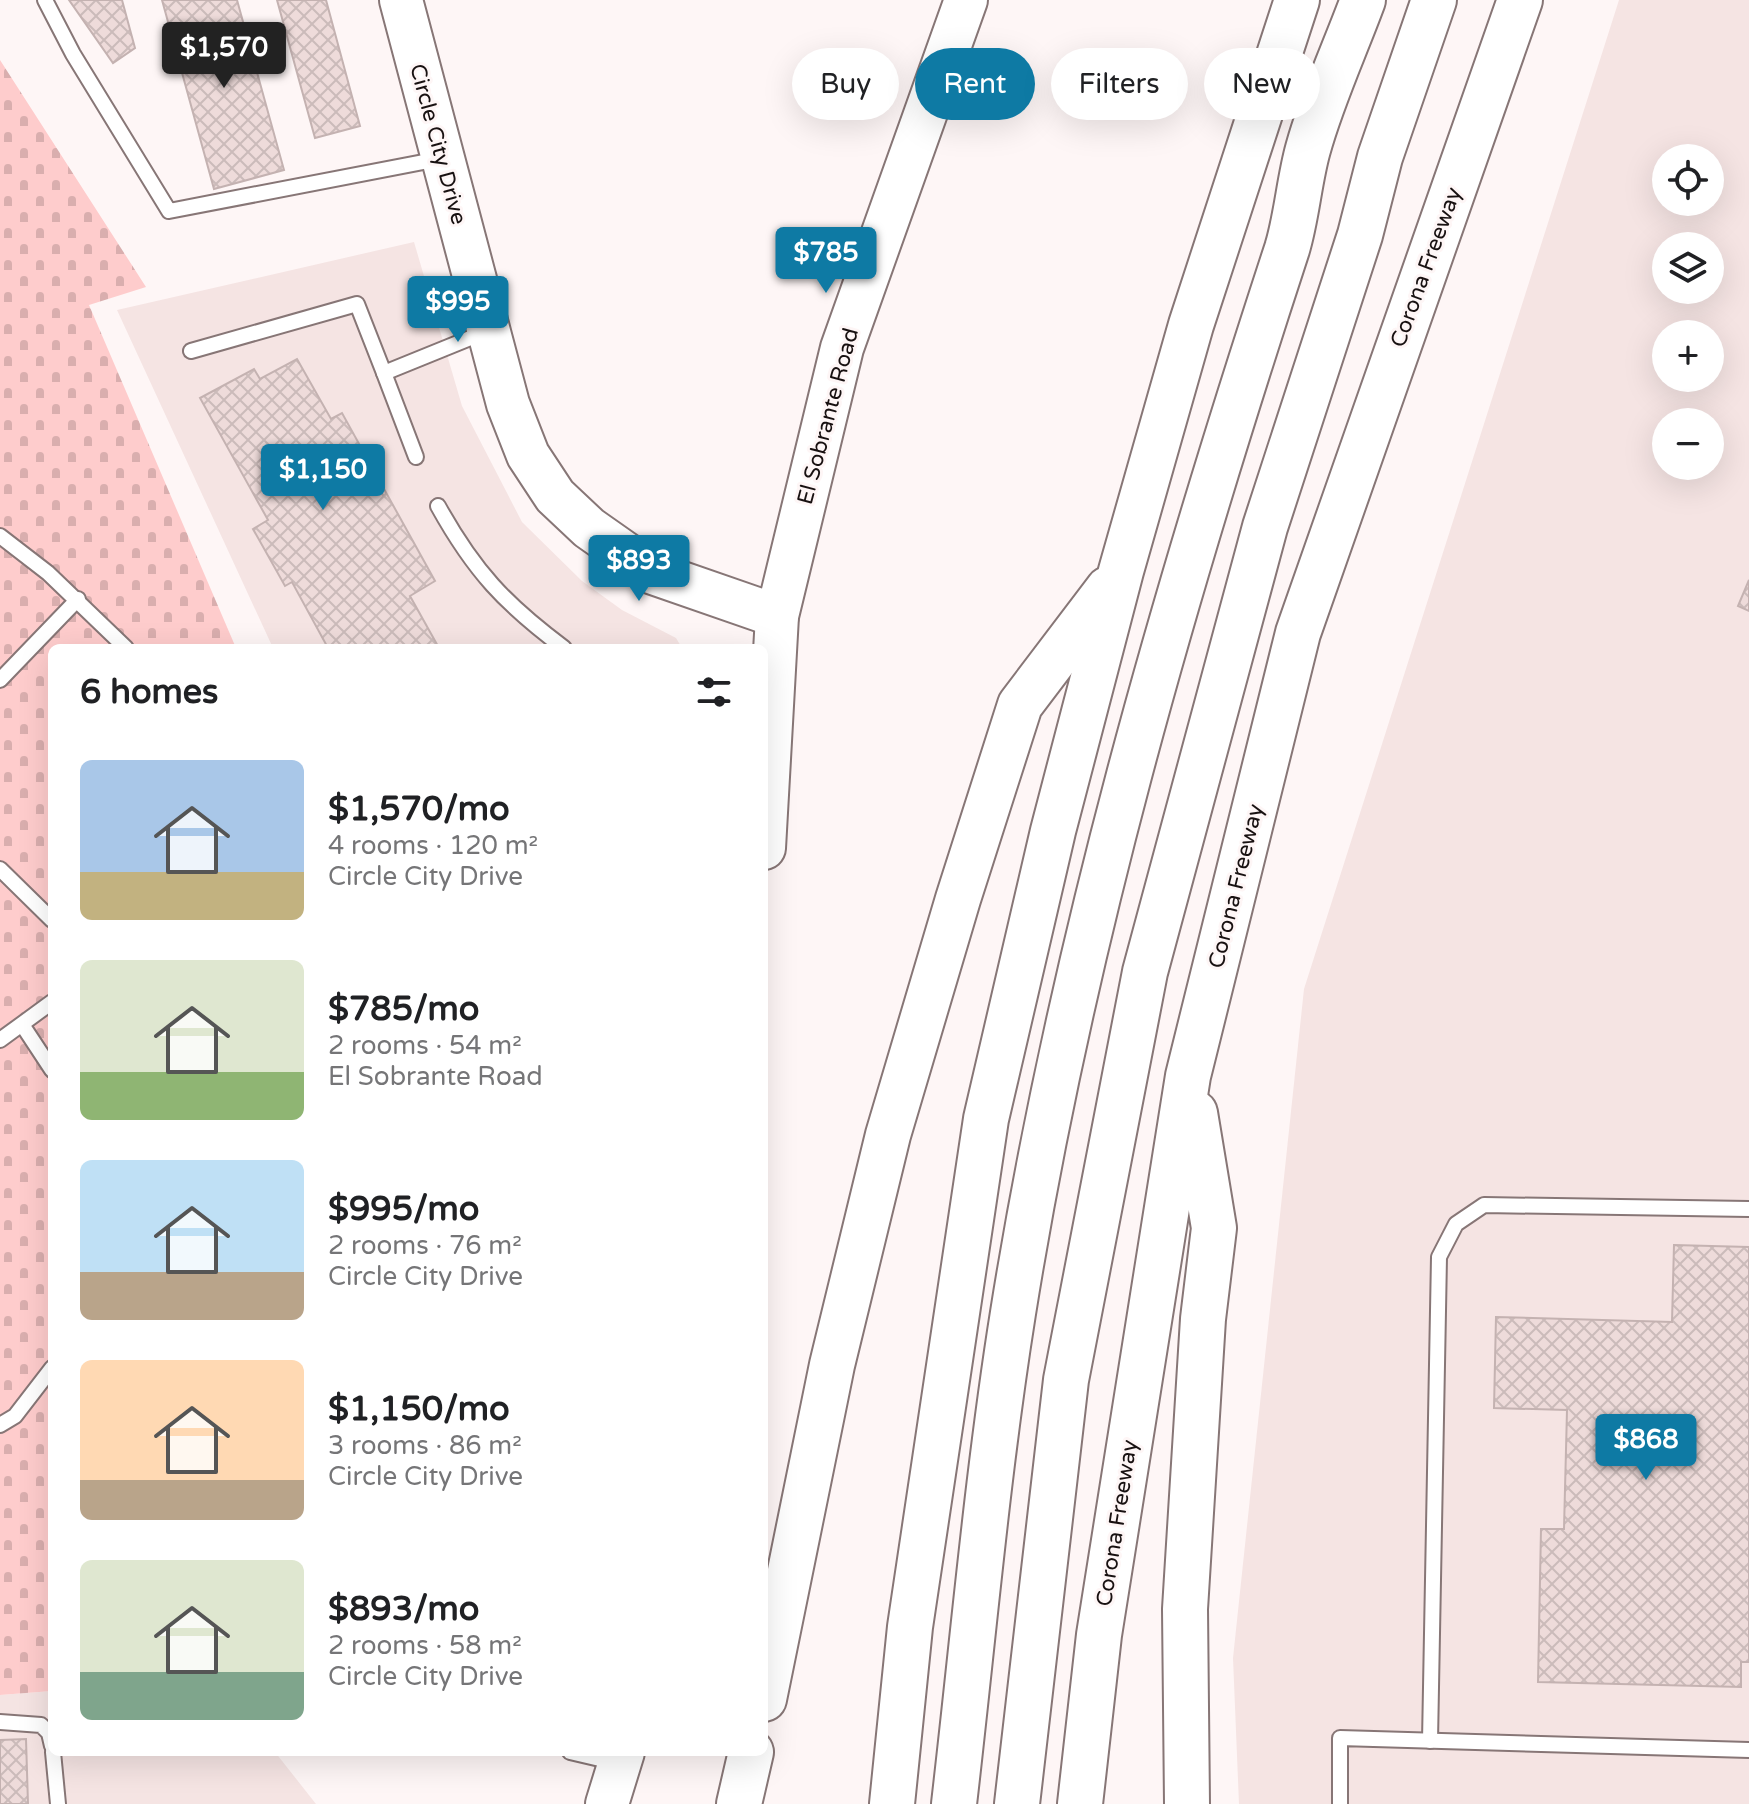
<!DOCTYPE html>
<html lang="en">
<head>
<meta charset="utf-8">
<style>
	:root { --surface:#fff; --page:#f2f2f2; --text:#202124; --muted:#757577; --accent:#0e7aa4 }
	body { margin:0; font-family:"Varela Round",sans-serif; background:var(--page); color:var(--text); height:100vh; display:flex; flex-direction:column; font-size:30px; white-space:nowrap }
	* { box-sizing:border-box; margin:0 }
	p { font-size:26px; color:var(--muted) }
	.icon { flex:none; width:44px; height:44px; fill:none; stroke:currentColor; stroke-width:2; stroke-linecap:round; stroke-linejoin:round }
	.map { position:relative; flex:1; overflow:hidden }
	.details { position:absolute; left:48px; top:644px; width:720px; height:1112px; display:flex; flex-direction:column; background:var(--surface); border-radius:12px; box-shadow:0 8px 32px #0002 }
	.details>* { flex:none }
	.guide { position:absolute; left:792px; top:48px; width:760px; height:72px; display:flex; gap:16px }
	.buttons { position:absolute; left:1652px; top:144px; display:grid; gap:16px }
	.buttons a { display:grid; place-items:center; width:72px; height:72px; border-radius:50%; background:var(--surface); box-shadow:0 8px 32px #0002; font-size:40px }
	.price { position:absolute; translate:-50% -68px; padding:0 18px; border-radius:8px; background:var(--accent); color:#fff; font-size:26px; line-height:52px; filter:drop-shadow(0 2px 4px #0008) }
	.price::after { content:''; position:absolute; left:50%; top:48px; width:24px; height:18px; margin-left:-12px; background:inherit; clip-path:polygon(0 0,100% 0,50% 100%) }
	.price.active { background:#222; color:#fff }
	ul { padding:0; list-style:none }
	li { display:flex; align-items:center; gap:24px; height:200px; padding:0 32px }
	li span { display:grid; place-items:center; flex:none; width:224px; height:160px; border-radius:12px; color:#555 }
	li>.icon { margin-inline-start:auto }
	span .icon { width:96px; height:96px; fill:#fffc; stroke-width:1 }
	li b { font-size:34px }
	h2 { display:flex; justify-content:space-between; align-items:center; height:96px; padding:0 32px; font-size:34px }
	.tag { padding:0 28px; border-radius:36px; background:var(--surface); box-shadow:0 8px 32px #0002; font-size:28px; line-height:72px }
	.tag.active { background:var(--accent); color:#fff }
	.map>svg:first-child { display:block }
	.built { fill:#f5e4e3; fill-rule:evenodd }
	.cemetery { fill:url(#cemetery-stones) }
	.building { fill:url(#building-cross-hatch); stroke:#c4b2b1; stroke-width:2 }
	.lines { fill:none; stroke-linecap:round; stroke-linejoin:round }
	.lane-casing { stroke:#877676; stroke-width:18 }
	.secondary-casing { stroke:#877676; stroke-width:46 }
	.highway-casing { stroke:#877676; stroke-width:48 }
	.lane { stroke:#fff; stroke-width:14 }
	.secondary { stroke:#fff; stroke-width:42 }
	.highway { stroke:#fff; stroke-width:44 }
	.labels { text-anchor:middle; stroke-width:6; stroke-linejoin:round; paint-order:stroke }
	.street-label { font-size:22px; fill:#181111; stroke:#fef6f6 }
</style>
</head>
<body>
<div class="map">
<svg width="1749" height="1804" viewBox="0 0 1749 1804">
	<defs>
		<pattern id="cemetery-stones" width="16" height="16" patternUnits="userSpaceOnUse" patternTransform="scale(2)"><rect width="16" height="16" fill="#fecccc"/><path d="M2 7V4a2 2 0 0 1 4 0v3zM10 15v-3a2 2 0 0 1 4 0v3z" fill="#d9aeae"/></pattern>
		<pattern id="building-cross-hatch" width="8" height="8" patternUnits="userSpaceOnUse" patternTransform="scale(2)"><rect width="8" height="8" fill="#eedbda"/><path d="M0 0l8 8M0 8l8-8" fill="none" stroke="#cbbbba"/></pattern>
	</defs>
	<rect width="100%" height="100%" fill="#fef6f6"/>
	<g class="built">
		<path d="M1619,0H1749V1804H1239L1233,1658L1304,989ZM1666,158H1710V202H1666ZM1666,246H1710V290H1666ZM1666,334H1710V378H1666ZM1666,422H1710V466H1666Z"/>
		<polygon points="414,242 462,406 522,522 582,581 622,610 676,638 682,648 273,648 117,310"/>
		<polygon points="52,1691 52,1752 275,1752 316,1804 0,1804 0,1695"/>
	</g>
	<polygon class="cemetery" points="0,60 146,287 89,305 236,648 52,648 52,1691 0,1695"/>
	<g class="building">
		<polygon points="69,0 122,0 135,48 113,63"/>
		<polygon points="162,0 237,0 284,170 214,189"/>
		<polygon points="277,0 326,0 360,126 315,138"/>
		<polygon points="297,359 331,419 342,413 435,581 410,596 439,648 328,648 292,582 285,586 253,529 268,520 200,398 254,369 260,379"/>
		<polygon points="1749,580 1749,611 1738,606"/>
		<polygon points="1674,1245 1749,1247 1749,1662 1741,1662 1741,1687 1538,1682 1541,1529 1564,1529 1567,1410 1494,1408 1496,1317 1672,1322"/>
		<polygon points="26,1739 28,1804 0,1804 0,1740"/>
	</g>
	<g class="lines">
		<defs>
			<g id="lane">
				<polyline points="45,0 73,54 169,211 439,159"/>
				<polyline points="191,351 357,304 384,373"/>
				<polyline points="416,457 384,373 485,332"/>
				<path d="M438,506C474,571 505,604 564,648"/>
				<polyline points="0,536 48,573 126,648"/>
				<polyline points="0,680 78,599"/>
				<polyline points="0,869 52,920"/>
				<polyline points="23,1026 52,1070"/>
				<polyline points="0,1040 52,1002"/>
				<polyline points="0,1425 15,1416 52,1368"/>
				<polyline points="0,1722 41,1725 49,1733 52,1746"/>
				<polyline points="1430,1741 1439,1257 1456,1224 1484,1205 1749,1209"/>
				<polyline points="53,1752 58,1804"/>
				<polyline points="570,1752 617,1763"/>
				<polyline points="1340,1804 1340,1738 1749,1750"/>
			</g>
			<g id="secondary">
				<polyline points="401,0 508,404 528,455 555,496 589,528 653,573 777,616"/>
				<polyline points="764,848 777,616 842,348 966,0"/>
				<polyline points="607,1804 623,1752"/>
			</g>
			<g id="highway">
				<polyline points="764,1699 832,1365 888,1135 958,899 1020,705 1108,589"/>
				<polyline points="739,1804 751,1752"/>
				<polyline points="892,1804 910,1627 986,1119 1053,831 1121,571 1191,325 1297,0"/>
				<path d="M954,1804C973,1641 987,1476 1013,1313C1071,950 1173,597 1287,249C1297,216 1299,181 1308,149C1322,98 1345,49 1363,0"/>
				<polyline points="1017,1804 1066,1380 1145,972 1265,527 1360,235 1380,157 1434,0"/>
				<polyline points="1080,1804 1099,1635 1188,1076 1298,633 1520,0"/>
				<polyline points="1187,1804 1185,1609 1203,1319 1214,1228 1195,1113"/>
			</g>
		</defs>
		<use href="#lane" class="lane-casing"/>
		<use href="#secondary" class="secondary-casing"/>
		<use href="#highway" class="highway-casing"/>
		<use href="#lane" class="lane"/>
		<use href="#secondary" class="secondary"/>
		<use href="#highway" class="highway"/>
	</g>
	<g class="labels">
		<g class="street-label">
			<text transform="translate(439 144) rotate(75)" y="8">Circle City Drive</text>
			<text transform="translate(1425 267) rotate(-70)" y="8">Corona Freeway</text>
			<text transform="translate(827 416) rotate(-75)" y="8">El Sobrante Road</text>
			<text transform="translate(1235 886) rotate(-76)" y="8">Corona Freeway</text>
			<text transform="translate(1116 1523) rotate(-81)" y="8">Corona Freeway</text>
		</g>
	</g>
</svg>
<div class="buttons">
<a><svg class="icon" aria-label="locate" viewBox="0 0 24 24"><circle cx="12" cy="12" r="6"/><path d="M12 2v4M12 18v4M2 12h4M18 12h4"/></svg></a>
<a><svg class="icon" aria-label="layers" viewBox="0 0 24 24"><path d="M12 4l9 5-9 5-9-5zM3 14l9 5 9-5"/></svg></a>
<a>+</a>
<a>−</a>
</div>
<b class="price active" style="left:224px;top:90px">$1,570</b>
<b class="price" style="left:826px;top:295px">$785</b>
<b class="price" style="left:458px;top:344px">$995</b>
<b class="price" style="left:323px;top:512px">$1,150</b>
<b class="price" style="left:639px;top:603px">$893</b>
<b class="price" style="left:1646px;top:1482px">$868</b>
<div class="guide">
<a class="tag">Buy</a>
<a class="tag active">Rent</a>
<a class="tag">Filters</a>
<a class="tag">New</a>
</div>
<section class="details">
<h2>6 homes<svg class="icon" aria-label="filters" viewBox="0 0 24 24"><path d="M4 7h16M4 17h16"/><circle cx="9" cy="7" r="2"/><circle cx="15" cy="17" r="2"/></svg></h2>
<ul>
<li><span style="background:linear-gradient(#a9c7e8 70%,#c2b280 0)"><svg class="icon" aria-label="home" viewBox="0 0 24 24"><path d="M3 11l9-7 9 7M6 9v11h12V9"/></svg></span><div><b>$1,570/mo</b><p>4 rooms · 120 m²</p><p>Circle City Drive</p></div></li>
<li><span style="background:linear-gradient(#dfe7d0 70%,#8fb573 0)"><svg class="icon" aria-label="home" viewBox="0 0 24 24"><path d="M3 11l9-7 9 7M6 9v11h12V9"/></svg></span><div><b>$785/mo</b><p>2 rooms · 54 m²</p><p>El Sobrante Road</p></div></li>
<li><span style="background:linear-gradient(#bfe0f5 70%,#b9a48a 0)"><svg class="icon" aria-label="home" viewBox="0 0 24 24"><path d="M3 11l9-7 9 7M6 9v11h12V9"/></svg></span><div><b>$995/mo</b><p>2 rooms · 76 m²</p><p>Circle City Drive</p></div></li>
<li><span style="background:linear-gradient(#ffd9b3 75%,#b9a48a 0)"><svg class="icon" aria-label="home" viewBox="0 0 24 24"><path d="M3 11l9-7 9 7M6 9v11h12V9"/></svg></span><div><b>$1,150/mo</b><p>3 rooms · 86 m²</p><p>Circle City Drive</p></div></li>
<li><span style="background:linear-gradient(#dfe7d0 70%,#7fa58c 0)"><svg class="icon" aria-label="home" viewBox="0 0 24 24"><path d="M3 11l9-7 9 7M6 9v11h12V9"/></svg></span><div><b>$893/mo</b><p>2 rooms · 58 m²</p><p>Circle City Drive</p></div></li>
</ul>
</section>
</div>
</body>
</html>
